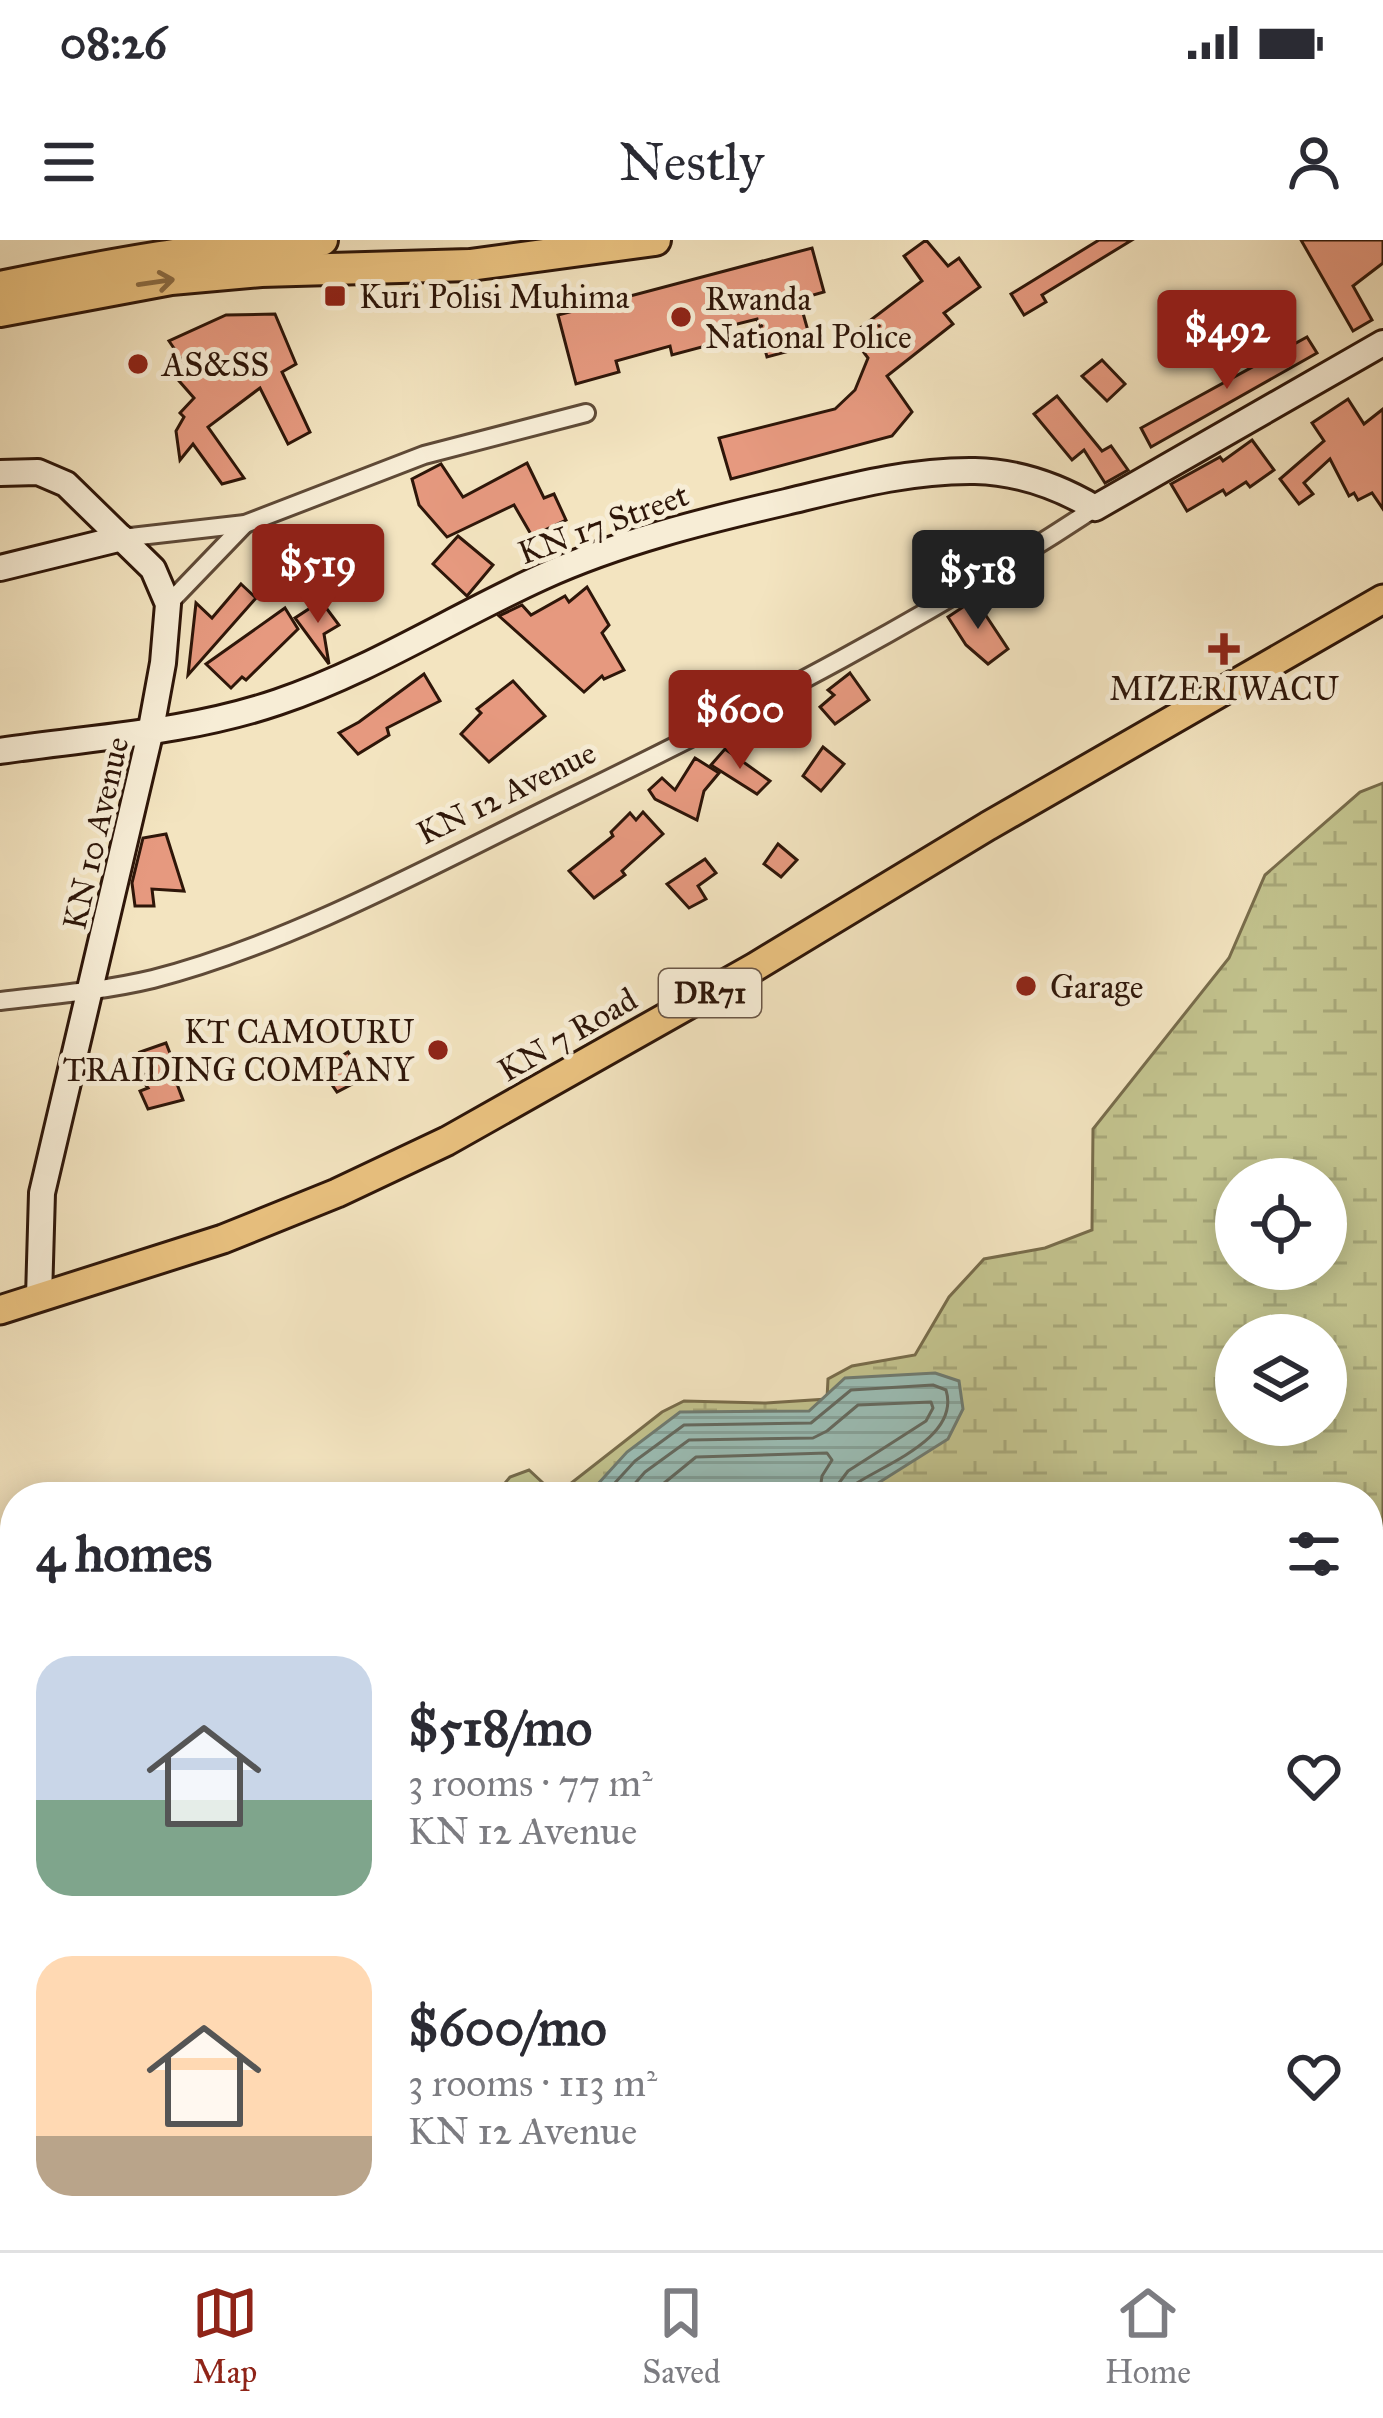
<!DOCTYPE html>
<html lang="en">
<head>
<meta charset="utf-8">
<style>
	:root { --surface:#fff; --page:#f7f7f7; --text:#2b2b33; --muted:#7c7c81; --line:#e1e1e2; --accent:#8f2418 }
	body { margin:0; font-family:"IM FELL Great Primer",serif; background:var(--page); color:var(--text); height:100vh; display:flex; flex-direction:column; font-size:45px; white-space:nowrap }
	* { box-sizing:border-box; margin:0 }
	p { font-size:39px; color:var(--muted) }
	.icon { flex:none; width:66px; height:66px; fill:none; stroke:currentColor; stroke-width:2; stroke-linecap:round; stroke-linejoin:round }
	.map { position:relative; flex:1; overflow:hidden }
	.drawer { position:absolute; left:0px; top:1242px; width:1383px; height:768px; display:flex; flex-direction:column; background:var(--surface); border-radius:48px 48px 0 0; box-shadow:0 6px 30px #0003 }
	.drawer>* { flex:none }
	.tools { position:absolute; left:1215px; top:918px; display:grid; gap:24px }
	.tools a { display:grid; place-items:center; width:132px; height:132px; border-radius:50%; background:var(--surface); box-shadow:0 6px 30px #0003; font-size:60px }
	.price { position:absolute; translate:-50% -102px; padding:0 27px; border-radius:12px; background:var(--accent); color:#fff; font-size:39px; line-height:78px; filter:drop-shadow(0 3px 6px #0008) }
	.price::after { content:''; position:absolute; left:50%; top:72px; width:36px; height:27px; margin-left:-18px; background:inherit; clip-path:polygon(0 0,100% 0,50% 100%) }
	.price.selected { background:#222; color:#fff }
	ul { padding:0; list-style:none }
	li { display:flex; align-items:center; gap:36px; height:300px; padding:0 36px }
	li span { display:grid; place-items:center; flex:none; width:336px; height:240px; border-radius:36px; color:#555 }
	li>.icon { margin-inline-start:auto }
	span .icon { width:144px; height:144px; fill:#fffc; stroke-width:1 }
	li b { font-size:51px }
	h2 { display:flex; justify-content:space-between; align-items:center; height:144px; padding:0 36px; font-size:51px }
	.status { display:flex; justify-content:space-between; align-items:center; height:84px; padding:0 60px; background:var(--surface); direction:ltr }
	.status svg { height:33px; fill:currentColor }
	header { display:flex; justify-content:space-between; align-items:center; height:156px; padding:0 36px; background:var(--surface); font-size:54px; font-weight:600 }
	.tabs { display:flex; justify-content:space-around; align-items:center; height:168px; border-top:3px solid var(--line); background:var(--surface); font-size:33px; color:var(--muted) }
	.tabs a { display:grid; justify-items:center; gap:6px }
	.tabs .selected { color:var(--accent) }
	.map>svg:first-child { display:block }
	.wetland { fill:url(#wetland-marsh); stroke:#786c4b; stroke-width:3; fill-rule:evenodd }
	.water { fill:url(#water-rules); stroke:#6f7b71; stroke-width:3 }
	.lines { fill:none; stroke-linecap:round; stroke-linejoin:round }
	.shore { stroke:#646a60; stroke-width:3 }
	.stream { stroke:#6f7b71; stroke-width:6 }
	.river { stroke:#9bbeb6; stroke-width:33 }
	.building { fill:#e6997f; stroke:#2e1609; stroke-width:3 }
	.street-casing { stroke:#5f4a37; stroke-width:22 }
	.secondary-casing { stroke:#2e1609; stroke-width:30 }
	.primary-casing { stroke:#2e1609; stroke-width:33 }
	.highway-casing { stroke:#2e1609; stroke-width:36 }
	.street { stroke:#f7edd6; stroke-width:16 }
	.secondary { stroke:#f7edd6; stroke-width:24 }
	.primary { stroke:#eac280; stroke-width:27 }
	.highway { stroke:#eac280; stroke-width:30 }
	.oneway { stroke:#8c6c44 }
	.poi-dot { fill:#8f2418; stroke:#f7edd6; stroke-width:4.5 }
	.labels { text-anchor:middle; stroke-width:10; stroke-linejoin:round; paint-order:stroke }
	.shield { fill:#f7edd6; stroke:#6a5646; stroke-width:3 }
	.shield-label { font-size:30px; font-weight:bold; fill:#2e1609 }
	.poi-label { font-size:33px; fill:#2e1609; stroke:#f7edd6; text-anchor:start }
	.street-label { font-size:33px; fill:#2e1609; stroke:#f7edd6 }
</style>
</head>
<body>
<div class="status"><b>08:26</b><svg viewBox="0 0 49 12"><path d="M0 12V9h3v3zM5 12V6h3v6zM10 12V3h3v9zM15 12V0h3v12zM26 1h20v11H26zM47 4h2v5h-2z"/></svg></div>
<header><svg class="icon" aria-label="menu" viewBox="0 0 24 24"><path d="M4 6h16M4 12h16M4 18h16"/></svg>Nestly<svg class="icon" aria-label="person" viewBox="0 0 24 24"><circle cx="12" cy="8" r="4"/><path d="M4 21q1-7 8-7t8 7"/></svg></header>
<div class="map">
<svg width="1383" height="2010" viewBox="0 0 1383 2010">
	<defs>
		<pattern id="wetland-marsh" width="20" height="14" patternUnits="userSpaceOnUse" patternTransform="scale(3)"><rect width="20" height="14" fill="#c2c28d"/><path d="M1 5h8M5 5V1M11 12h8M15 12V8" fill="none" stroke="#a7a678"/></pattern>
		<pattern id="water-rules" width="6" height="5" patternUnits="userSpaceOnUse" patternTransform="scale(3)"><rect width="6" height="5" fill="#9bbeb6"/><path d="M0 2.5h6" fill="none" stroke="#86a39b"/></pattern>
	</defs>
	<rect width="100%" height="100%" fill="#f3e4c0"/>
	<filter id="stains"><feTurbulence type="fractalNoise" baseFrequency=".00167" numOctaves="4"/><feColorMatrix values="0 0 0 0 .2 0 0 0 0 .09 0 0 0 0 .02 0 0 0 .5 -.17"/></filter>
	<radialGradient id="worn" r=".72"><stop offset=".6" stop-color="#630" stop-opacity="0"/><stop offset="1" stop-color="#630" stop-opacity=".3"/></radialGradient>
	<g class="wetland">
		<path d="M1383,543V2010H675L665,1995H1368V1257H496V1254L510,1237L529,1230L556,1255L662,1172L684,1161L766,1163L827,1159L828,1139L852,1126L915,1115L949,1057L984,1019L1045,1008L1092,990L1093,889L1229,718L1265,635L1360,552ZM1236,939H1326V1029H1236ZM1236,1095H1326V1185H1236Z"/>
		<polygon points="0,1321 15,1324 15,1768 0,1761"/>
	</g>
	<polygon class="water" points="935,1133 959,1141 963,1169 948,1199 856,1257 586,1257 627,1212 680,1172 809,1171 845,1138"/>
	<g class="lines">
		<g class="shore">
			<path d="M602,1257L635,1221L684,1185L811,1183L851,1150L933,1145L946,1150C960,1196 890,1222 857,1243L852,1257"/>
			<polyline points="623,1257 645,1232 689,1200 813,1198 827,1191 858,1165 931,1162 933,1168 926,1181 848,1231 839,1243 837,1257"/>
			<polyline points="647,1257 696,1217 827,1213 832,1220 822,1236 819,1257"/>
		</g>
		<polyline class="stream" points="0,1623 15,1624"/>
		<g class="river">
			<polyline points="1368,1524 1383,1496"/>
			<polyline points="1312,2010 1313,1995"/>
		</g>
	</g>
	<g class="building">
		<polygon points="926,0 948,26 959,18 980,47 944,73 953,84 887,136 912,172 892,196 731,239 719,198 835,169 855,150 868,118 851,95 922,41 904,16"/>
		<polygon points="1099,0 1132,0 1042,55 1046,62 1024,75 1011,54"/>
		<polygon points="1301,0 1383,0 1383,23 1353,46 1372,80 1353,91"/>
		<polygon points="812,8 824,52 799,59 812,105 767,117 757,79 713,90 717,103 672,115 670,106 616,121 619,132 576,144 558,75"/>
		<polygon points="275,74 296,124 282,132 310,192 288,204 260,148 208,187 244,238 222,244 193,204 180,220 176,191 184,177 180,173 194,158 173,134 186,126 169,101 226,75"/>
		<polygon points="1307,97 1317,113 1151,207 1141,188"/>
		<polygon points="1102,120 1125,144 1107,161 1082,136"/>
		<polygon points="1057,156 1102,211 1111,206 1128,230 1105,243 1084,210 1072,220 1034,174"/>
		<polygon points="1348,159 1364,184 1383,169 1383,269 1372,253 1358,260 1354,253 1349,256 1330,219 1304,243 1313,254 1299,264 1280,239 1324,201 1312,183"/>
		<polygon points="1252,200 1274,230 1250,247 1246,242 1226,255 1223,250 1187,271 1171,244 1220,217 1223,221"/>
		<polygon points="527,223 544,258 554,254 566,280 532,296 514,265 447,297 419,265 412,239 441,224 463,257"/>
		<polygon points="458,296 493,325 467,356 433,324"/>
		<polygon points="241,344 256,358 188,435 196,363 212,378"/>
		<polygon points="587,347 609,385 602,393 624,430 604,439 602,436 584,452 499,376 522,365 531,375 565,356 569,362"/>
		<polygon points="975,359 1008,409 988,424 966,405 948,377"/>
		<polygon points="321,361 339,385 324,394 329,424 295,378"/>
		<polygon points="285,368 298,389 246,440 242,437 231,448 206,424"/>
		<polygon points="850,433 869,460 835,484 820,467 834,455 828,450"/>
		<polygon points="424,434 440,461 387,488 389,495 358,514 339,493 359,482"/>
		<polygon points="513,441 545,476 489,522 461,494 481,473 477,469"/>
		<polygon points="823,507 844,524 821,551 803,536"/>
		<polygon points="725,509 770,541 757,554 711,525"/>
		<polygon points="695,518 719,533 704,551 697,580 655,559 649,550 662,538 675,550"/>
		<polygon points="643,572 663,594 622,631 625,635 594,658 569,631 613,596 611,592 630,573 636,580"/>
		<polygon points="166,594 184,651 152,649 154,666 135,666 132,643 143,598"/>
		<polygon points="778,604 797,620 781,637 764,624"/>
		<polygon points="705,619 716,633 698,646 706,659 689,668 667,644"/>
		<polygon points="166,803 178,834 174,836 183,860 148,869 140,851 148,848 140,837 152,830 140,812"/>
		<polygon points="348,812 364,838 337,852 321,829"/>
	</g>
	<g class="lines">
		<defs>
			<g id="street">
				<polyline points="122,298 245,284 424,215 586,173"/>
				<polyline points="168,364 245,284"/>
				<path d="M0,761C51,755 103,751 153,739C294,703 446,618 578,554C756,467 930,377 1095,268"/>
			</g>
			<g id="secondary">
				<polyline points="0,233 38,232 66,244 153,329 168,364 163,423 150,494 42,953 39,1057"/>
				<polyline points="0,328 122,298"/>
				<path d="M0,511C94,497 187,493 278,462C370,431 454,377 542,337C619,302 704,281 786,262C848,247 910,230 975,231C1019,232 1058,246 1095,268L1383,103"/>
			</g>
			<polyline id="primary" points="0,1070 223,999 337,953 447,901 755,727 988,586 1383,359"/>
			<g id="highway">
				<path d="M0,47C107,25 212,5 322,0"/>
				<polyline points="0,71 171,39 261,31 470,25 655,0"/>
			</g>
		</defs>
		<use href="#street" class="street-casing"/>
		<use href="#secondary" class="secondary-casing"/>
		<use href="#primary" class="primary-casing"/>
		<use href="#highway" class="highway-casing"/>
		<use href="#street" class="street"/>
		<use href="#secondary" class="secondary"/>
		<use href="#primary" class="primary"/>
		<use href="#highway" class="highway"/>
	</g>
	<defs><path id="oneway-shaft" d="M-6 0H5M1.5-3L5.5 0L1.5 3" fill="none" stroke-width="1.6" stroke-linecap="round" stroke-linejoin="round" transform="scale(3)"/></defs>
	<use class="oneway" href="#oneway-shaft" transform="translate(156 42) rotate(-8)"/>
	<g class="poi-dot">
		<rect x="323" y="44" width="24" height="24" rx="6"/>
		<circle cx="681" cy="77" r="12"/>
		<circle cx="138" cy="124" r="12"/>
		<path d="M1218 391h12v12h12v12h-12v12h-12v-12h-12v-12h12z"/>
		<circle cx="1026" cy="746" r="12"/>
		<circle cx="438" cy="810" r="12"/>
	</g>
	<g class="labels">
		<rect class="shield" x="659" y="729" width="102" height="48" rx="9"/>
		<g class="shield-label">
			<text x="710" y="763">DR71</text>
		</g>
		<g class="poi-label">
			<text x="359" y="68">Kuri Polisi Muhima</text>
			<text x="705" y="70">Rwanda<tspan x="705" dy="38">National Police</tspan></text>
			<text x="162" y="136">AS&amp;SS</text>
			<text x="1224" y="460" text-anchor="middle">MIZERIWACU</text>
			<text x="1050" y="758">Garage</text>
			<text x="414" y="803" text-anchor="end">KT CAMOURU<tspan x="414" dy="38">TRAIDING COMPANY</tspan></text>
		</g>
		<g class="street-label">
			<text transform="translate(603 283) rotate(-20)" y="12">KN 17 Street</text>
			<text transform="translate(506 552) rotate(-26)" y="12">KN 12 Avenue</text>
			<text transform="translate(95 593) rotate(-77)" y="12">KN 10 Avenue</text>
			<text transform="translate(567 794) rotate(-30)" y="12">KN 7 Road</text>
		</g>
	</g>
	<rect width="100%" height="100%" filter="url(#stains)"/>
	<rect width="100%" height="100%" fill="url(#worn)"/>
</svg>
<div class="tools">
<a><svg class="icon" aria-label="locate" viewBox="0 0 24 24"><circle cx="12" cy="12" r="6"/><path d="M12 2v4M12 18v4M2 12h4M18 12h4"/></svg></a>
<a><svg class="icon" aria-label="layers" viewBox="0 0 24 24"><path d="M12 4l9 5-9 5-9-5zM3 14l9 5 9-5"/></svg></a>
</div>
<b class="price" style="left:1227px;top:152px">$492</b>
<b class="price" style="left:318px;top:386px">$519</b>
<b class="price selected" style="left:978px;top:392px">$518</b>
<b class="price" style="left:740px;top:532px">$600</b>
<section class="drawer">
<h2>4 homes<svg class="icon" aria-label="filters" viewBox="0 0 24 24"><path d="M4 7h16M4 17h16"/><circle cx="9" cy="7" r="2"/><circle cx="15" cy="17" r="2"/></svg></h2>
<ul>
<li><span style="background:linear-gradient(#c9d6e8 60%,#7fa58c 0)"><svg class="icon" aria-label="home" viewBox="0 0 24 24"><path d="M3 11l9-7 9 7M6 9v11h12V9"/></svg></span><div><b>$518/mo</b><p>3 rooms · 77 m²</p><p>KN 12 Avenue</p></div><svg class="icon" aria-label="heart" viewBox="0 0 24 24"><path d="M12 20l-8-8c-3-5 5-10 8-4 3-6 11-1 8 4z"/></svg></li>
<li><span style="background:linear-gradient(#ffd9b3 75%,#b9a48a 0)"><svg class="icon" aria-label="home" viewBox="0 0 24 24"><path d="M3 11l9-7 9 7M6 9v11h12V9"/></svg></span><div><b>$600/mo</b><p>3 rooms · 113 m²</p><p>KN 12 Avenue</p></div><svg class="icon" aria-label="heart" viewBox="0 0 24 24"><path d="M12 20l-8-8c-3-5 5-10 8-4 3-6 11-1 8 4z"/></svg></li>
</ul>
</section>
</div>
<nav class="tabs">
<a class="selected"><svg class="icon" aria-label="map" viewBox="0 0 24 24"><path d="M3 6l6-2 6 2 6-2v14l-6 2-6-2-6 2zM9 4v14M15 6v14"/></svg>Map</a>
<a><svg class="icon" aria-label="saved" viewBox="0 0 24 24"><path d="M7 4h10v16l-5-4-5 4z"/></svg>Saved</a>
<a><svg class="icon" aria-label="home" viewBox="0 0 24 24"><path d="M3 11l9-7 9 7M6 9v11h12V9"/></svg>Home</a>
</nav>
</body>
</html>
